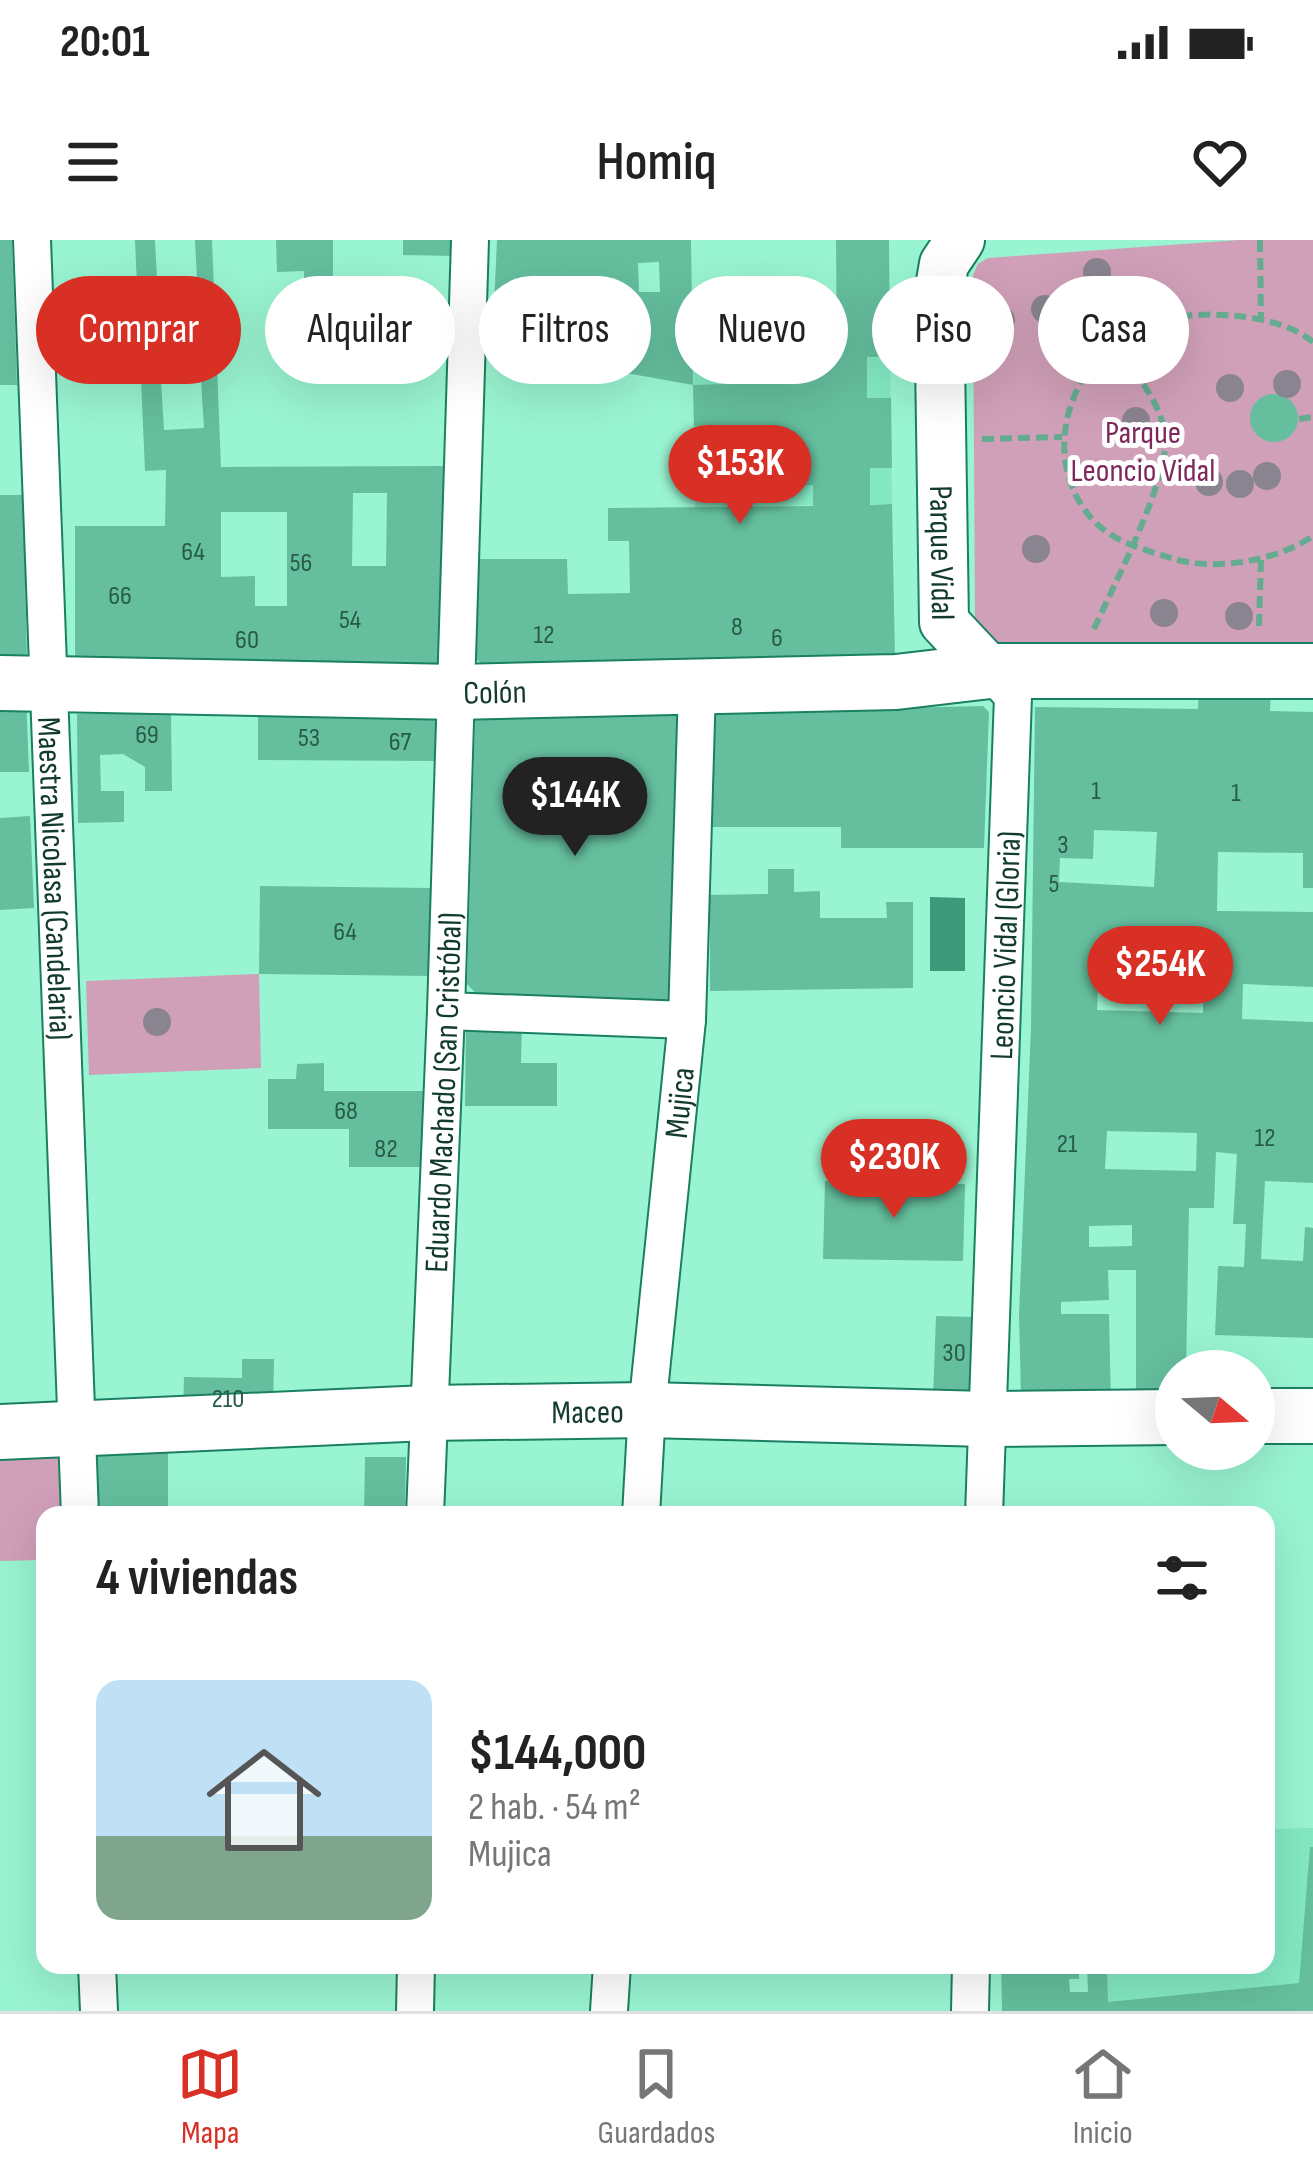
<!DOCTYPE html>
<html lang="es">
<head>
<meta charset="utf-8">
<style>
	:root { --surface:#fff; --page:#f6f6f6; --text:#222; --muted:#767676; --line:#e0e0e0; --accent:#d93025 }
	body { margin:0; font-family:"Sofia Sans Condensed",sans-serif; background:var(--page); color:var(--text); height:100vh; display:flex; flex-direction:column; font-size:45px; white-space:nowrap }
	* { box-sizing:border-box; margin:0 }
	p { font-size:39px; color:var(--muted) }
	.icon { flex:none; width:66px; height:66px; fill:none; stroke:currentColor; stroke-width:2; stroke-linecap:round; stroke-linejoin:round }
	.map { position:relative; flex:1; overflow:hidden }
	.details { position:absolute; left:36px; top:1266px; width:1239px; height:468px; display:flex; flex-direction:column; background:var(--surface); border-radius:24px; box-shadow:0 12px 48px #0002 }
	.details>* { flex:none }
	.top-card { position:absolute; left:36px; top:36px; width:1242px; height:108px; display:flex; gap:24px }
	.needle { width:78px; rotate:109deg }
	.controls { position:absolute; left:1155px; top:1110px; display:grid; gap:24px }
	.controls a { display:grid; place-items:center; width:120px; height:120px; border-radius:50%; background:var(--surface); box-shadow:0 12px 48px #0002; font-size:60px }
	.price { position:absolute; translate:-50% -102px; padding:0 27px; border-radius:42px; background:var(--accent); color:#fff; font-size:39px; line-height:78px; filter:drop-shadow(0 3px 6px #0008) }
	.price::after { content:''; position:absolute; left:50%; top:72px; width:36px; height:27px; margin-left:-18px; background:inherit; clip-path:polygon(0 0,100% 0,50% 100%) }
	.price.selected { background:#222; color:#fff }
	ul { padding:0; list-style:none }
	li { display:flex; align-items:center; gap:36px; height:300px; padding:0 60px }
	li span { display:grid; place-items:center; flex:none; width:336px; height:240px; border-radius:24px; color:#555 }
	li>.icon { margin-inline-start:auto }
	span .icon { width:144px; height:144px; fill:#fffc; stroke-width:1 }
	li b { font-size:51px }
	h2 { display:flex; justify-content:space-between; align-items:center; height:144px; padding:0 60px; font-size:51px }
	.chip { padding:0 42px; border-radius:54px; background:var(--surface); box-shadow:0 12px 48px #0002; font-size:42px; line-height:108px }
	.chip.selected { background:var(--accent); color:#fff }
	.status { display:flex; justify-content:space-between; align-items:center; height:84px; padding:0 60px; background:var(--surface); direction:ltr }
	.status svg { height:33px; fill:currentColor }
	header { display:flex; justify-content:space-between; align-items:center; height:156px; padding:0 60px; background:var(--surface); font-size:54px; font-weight:600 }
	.tabs { display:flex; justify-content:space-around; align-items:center; height:168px; border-top:3px solid var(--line); background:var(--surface); font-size:33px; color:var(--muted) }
	.tabs a { display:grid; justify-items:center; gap:6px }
	.tabs .selected { color:var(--accent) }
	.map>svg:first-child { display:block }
	.built { fill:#83e8c3 }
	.green { fill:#d0a0b8 }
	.water { fill:#3e9a7b }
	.building { fill:#65bf9e; fill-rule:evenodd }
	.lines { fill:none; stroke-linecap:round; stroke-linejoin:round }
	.minor-casing { stroke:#1a8062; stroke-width:40 }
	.tertiary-casing { stroke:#1a8062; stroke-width:52 }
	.secondary-casing { stroke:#1a8062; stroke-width:58 }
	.path { stroke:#64ab90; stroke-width:6; stroke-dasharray:12 6; stroke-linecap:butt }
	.minor { stroke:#fff; stroke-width:36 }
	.tertiary { stroke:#fff; stroke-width:48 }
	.secondary { stroke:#fff; stroke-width:54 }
	.tree { fill:#8a8490 }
	.labels { text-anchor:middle; stroke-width:10; stroke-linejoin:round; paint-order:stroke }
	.number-label { font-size:27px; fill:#285c49 }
	.park-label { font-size:33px; fill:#7d295b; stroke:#fff }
	.street-label { font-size:33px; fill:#133b2d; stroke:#fff }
</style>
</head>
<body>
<div class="status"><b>20:01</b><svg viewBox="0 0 49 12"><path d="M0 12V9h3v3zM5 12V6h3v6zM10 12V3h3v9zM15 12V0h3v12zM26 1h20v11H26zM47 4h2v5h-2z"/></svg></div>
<header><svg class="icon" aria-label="menu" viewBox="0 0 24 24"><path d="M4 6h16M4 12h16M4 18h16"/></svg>Homiq<svg class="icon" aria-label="heart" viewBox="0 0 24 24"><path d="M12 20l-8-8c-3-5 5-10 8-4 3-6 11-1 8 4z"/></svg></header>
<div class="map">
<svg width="1313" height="1771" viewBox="0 0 1313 1771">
	<rect width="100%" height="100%" fill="#99f4d1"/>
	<g class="built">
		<polygon points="890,117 892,264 695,267 693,120"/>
		<polygon points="1313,1588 1313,1771 1108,1771 1107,1725 1266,1725 1266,1589"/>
	</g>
	<g class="green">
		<polygon points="1239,0 1313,0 1313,405 994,402 975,384 973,35 978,24 988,18"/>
		<polygon points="259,734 261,828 89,835 86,741"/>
		<polygon points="59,1206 61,1275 45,1275 45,1320 0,1321 0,1207"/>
	</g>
	<polygon class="water" points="930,657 965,658 965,731 930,731"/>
	<g class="building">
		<polygon points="0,0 12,0 17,145 0,145"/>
		<path d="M135,0H155L159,79L199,77L195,0H212L221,227L443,226L442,424L436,431L75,423V286H165L166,230L145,231ZM199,108L204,188L164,190L159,109ZM353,253H387L386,326H352ZM221,272H287V366H255V336L221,337Z"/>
		<polygon points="276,0 333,0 333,110 304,110 304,31 277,32"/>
		<polygon points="403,0 456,0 456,16 403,15"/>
		<path d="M497,0H691L693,145L492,109ZM659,22L660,52H639L638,23Z"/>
		<polygon points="836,0 889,0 890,117 867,117 867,158 891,158 892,228 870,228 870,265 892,264 895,418 484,426 473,417 475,319 567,319 568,354 630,353 629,301 608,301 608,268 813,266 813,245 695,247 694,206 708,207 708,185 694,186 693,145 723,144 722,120 748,119 749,144 803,143 803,119 837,117"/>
		<circle cx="1274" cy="178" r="24"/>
		<polygon points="0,255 23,255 27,421 0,422"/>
		<path d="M1199,443L1271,446L1270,471L1313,472V648H1303V613L1218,612L1217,671L1313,672V747L1243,744L1242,779L1313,782V943L1265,941L1261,1019L1303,1021L1305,987L1313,988V1098L1215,1095L1218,1026L1244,1027L1246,984H1233L1237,914L1216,912L1214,968H1189L1186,1131H1176V1165L1136,1164V1030H1108L1109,1060L1061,1062V1074H1109L1111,1164L1021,1154L1019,1075L1031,788L1035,467L1198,469ZM1094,590L1157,592L1154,647L1059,642L1060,618L1093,619ZM1098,750L1203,753V773L1097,770ZM1107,891L1197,893L1196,931L1105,929ZM1132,985V1006L1089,1007V986Z"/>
		<polygon points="26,455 29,532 0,532 0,456"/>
		<polygon points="983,466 989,472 984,608 841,608 841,587 710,587 712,472"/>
		<polygon points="484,470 676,476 683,485 674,768 484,762 467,744 475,479"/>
		<polygon points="258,472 434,474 440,481 440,521 258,520"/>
		<polygon points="171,473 172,551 145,551 145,527 123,514 100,515 101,551 124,551 124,582 78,583 77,474"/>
		<polygon points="30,576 34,668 0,670 0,578"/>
		<polygon points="768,629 794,629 794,652 820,651 820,678 887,678 886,662 913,662 913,748 710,751 710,655 768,654"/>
		<polygon points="260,646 432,648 431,736 259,734"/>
		<polygon points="522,784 521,823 557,823 557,866 465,866 466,785"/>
		<polygon points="324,823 324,851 423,851 423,927 349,927 349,889 268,889 268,839 296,839 297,824"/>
		<polygon points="825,941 965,944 963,1021 823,1019"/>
		<polygon points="936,1076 974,1077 972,1147 961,1160 933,1159"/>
		<polygon points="242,1119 274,1119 273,1179 183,1178 184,1137 242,1138"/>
		<polygon points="94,1208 168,1208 168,1275 95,1275"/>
		<polygon points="365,1217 406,1217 405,1275 364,1275"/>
		<polygon points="1310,1607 1313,1607 1313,1771 1002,1771 1001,1725 1079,1725 1079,1739 1069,1739 1070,1752 1088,1752 1087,1725 1107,1725 1108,1762 1299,1743"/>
	</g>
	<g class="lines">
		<defs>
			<g id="minor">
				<path id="s1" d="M32,0L80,1275"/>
				<polyline points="446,771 687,780"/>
				<path id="s2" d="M425,1275L446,771L470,0"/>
				<path id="s3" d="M641,1275L647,1170L687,780L697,448"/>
				<path id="s4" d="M984,1275L1013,456L990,431"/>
				<polyline points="97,1725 99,1771"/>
				<polyline points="415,1771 416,1725"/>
				<polyline points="609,1771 612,1725"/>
				<polyline points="970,1771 971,1725"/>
			</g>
			<g id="tertiary">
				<path id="s5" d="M960,0L944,24L939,53L944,382L990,431"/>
			</g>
			<g id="secondary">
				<path id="s6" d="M0,443L456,452L896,442L990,431H1313"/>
				<polyline points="1254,1176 1313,1176"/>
				<path id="s7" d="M0,1192L427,1173L647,1170L986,1179L1176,1177"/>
			</g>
		</defs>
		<use href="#minor" class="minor-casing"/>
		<use href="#tertiary" class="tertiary-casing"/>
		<use href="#secondary" class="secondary-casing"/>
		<g class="path">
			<polyline points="1260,0 1261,79"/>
			<path d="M1313,102C1295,87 1268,80 1245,77C1201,71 1149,75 1113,104C1059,148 1045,232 1096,283C1116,303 1146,310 1171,318C1213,332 1277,321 1313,296"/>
			<polyline points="1299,179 1313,177"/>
			<polyline points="982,199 1062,197"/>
			<polyline points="1259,386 1261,318"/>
			<path d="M1094,389C1113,346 1171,237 1165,194C1160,160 1133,131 1114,103"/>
		</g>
		<use href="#minor" class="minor"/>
		<use href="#tertiary" class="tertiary"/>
		<use href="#secondary" class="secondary"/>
	</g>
	<g class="tree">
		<circle cx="1097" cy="32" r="14"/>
		<circle cx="1045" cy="69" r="14"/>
		<circle cx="1001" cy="80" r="14"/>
		<circle cx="1287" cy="144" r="14"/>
		<circle cx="1230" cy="148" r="14"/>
		<circle cx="1136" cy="181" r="14"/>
		<circle cx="1267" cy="236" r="14"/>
		<circle cx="1209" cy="242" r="14"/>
		<circle cx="1240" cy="244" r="14"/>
		<circle cx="1036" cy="309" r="14"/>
		<circle cx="1164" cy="373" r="14"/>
		<circle cx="1239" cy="376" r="14"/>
		<circle cx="157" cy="782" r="14"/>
	</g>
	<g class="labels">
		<g class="number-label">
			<text x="193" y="320">64</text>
			<text x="301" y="331">56</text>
			<text x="120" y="364">66</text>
			<text x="350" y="388">54</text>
			<text x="737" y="395">8</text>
			<text x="544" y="403">12</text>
			<text x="777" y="406">6</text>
			<text x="247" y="408">60</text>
			<text x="147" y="503">69</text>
			<text x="309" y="506">53</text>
			<text x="400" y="510">67</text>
			<text x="1096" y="559">1</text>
			<text x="1236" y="561">1</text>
			<text x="1063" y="613">3</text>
			<text x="1054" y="652">5</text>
			<text x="345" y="700">64</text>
			<text x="346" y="879">68</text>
			<text x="1265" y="906">12</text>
			<text x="1067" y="912">21</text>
			<text x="386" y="917">82</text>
			<text x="954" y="1121">30</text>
			<text x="228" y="1167">210</text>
		</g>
		<g class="park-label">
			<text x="1143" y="203">Parque<tspan x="1143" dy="38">Leoncio Vidal</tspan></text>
		</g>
		<g class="street-label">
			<text dy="12" stroke="none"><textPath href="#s5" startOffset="318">Parque Vidal</textPath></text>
			<text dy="12" stroke="none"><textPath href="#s6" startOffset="495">Colón</textPath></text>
			<text dy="12" stroke="none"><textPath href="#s1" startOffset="639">Maestra Nicolasa (Candelaria)</textPath></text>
			<text dy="12" stroke="none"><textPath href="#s4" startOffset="570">Leoncio Vidal (Gloria)</textPath></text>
			<text dy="12" stroke="none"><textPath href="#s2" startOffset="423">Eduardo Machado (San Cristóbal)</textPath></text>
			<text dy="12" stroke="none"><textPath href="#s3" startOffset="414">Mujica</textPath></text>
			<text dy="12" stroke="none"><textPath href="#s7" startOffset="588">Maceo</textPath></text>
		</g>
	</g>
</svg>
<div class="controls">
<a><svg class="needle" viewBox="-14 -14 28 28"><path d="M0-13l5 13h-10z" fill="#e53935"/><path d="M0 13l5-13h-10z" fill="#767676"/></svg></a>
</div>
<b class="price" style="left:740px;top:287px">$153K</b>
<b class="price selected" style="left:575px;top:619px">$144K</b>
<b class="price" style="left:1160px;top:788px">$254K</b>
<b class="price" style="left:894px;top:981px">$230K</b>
<div class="top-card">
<a class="chip selected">Comprar</a>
<a class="chip">Alquilar</a>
<a class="chip">Filtros</a>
<a class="chip">Nuevo</a>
<a class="chip">Piso</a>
<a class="chip">Casa</a>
</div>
<section class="details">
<h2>4 viviendas<svg class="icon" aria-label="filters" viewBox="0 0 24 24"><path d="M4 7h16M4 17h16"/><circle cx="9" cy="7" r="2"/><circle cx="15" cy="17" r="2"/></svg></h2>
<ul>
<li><span style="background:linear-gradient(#bfe0f5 65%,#7fa58c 0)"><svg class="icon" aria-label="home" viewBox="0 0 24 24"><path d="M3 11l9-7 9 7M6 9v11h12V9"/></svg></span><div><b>$144,000</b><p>2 hab. · 54 m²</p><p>Mujica</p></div></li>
</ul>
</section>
</div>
<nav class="tabs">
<a class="selected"><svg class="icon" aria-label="map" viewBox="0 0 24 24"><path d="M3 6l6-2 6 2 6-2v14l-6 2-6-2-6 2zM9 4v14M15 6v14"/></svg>Mapa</a>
<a><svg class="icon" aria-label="saved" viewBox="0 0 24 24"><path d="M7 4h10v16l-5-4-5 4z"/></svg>Guardados</a>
<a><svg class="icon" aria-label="home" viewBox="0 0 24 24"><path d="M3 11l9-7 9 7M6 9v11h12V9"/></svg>Inicio</a>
</nav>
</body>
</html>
